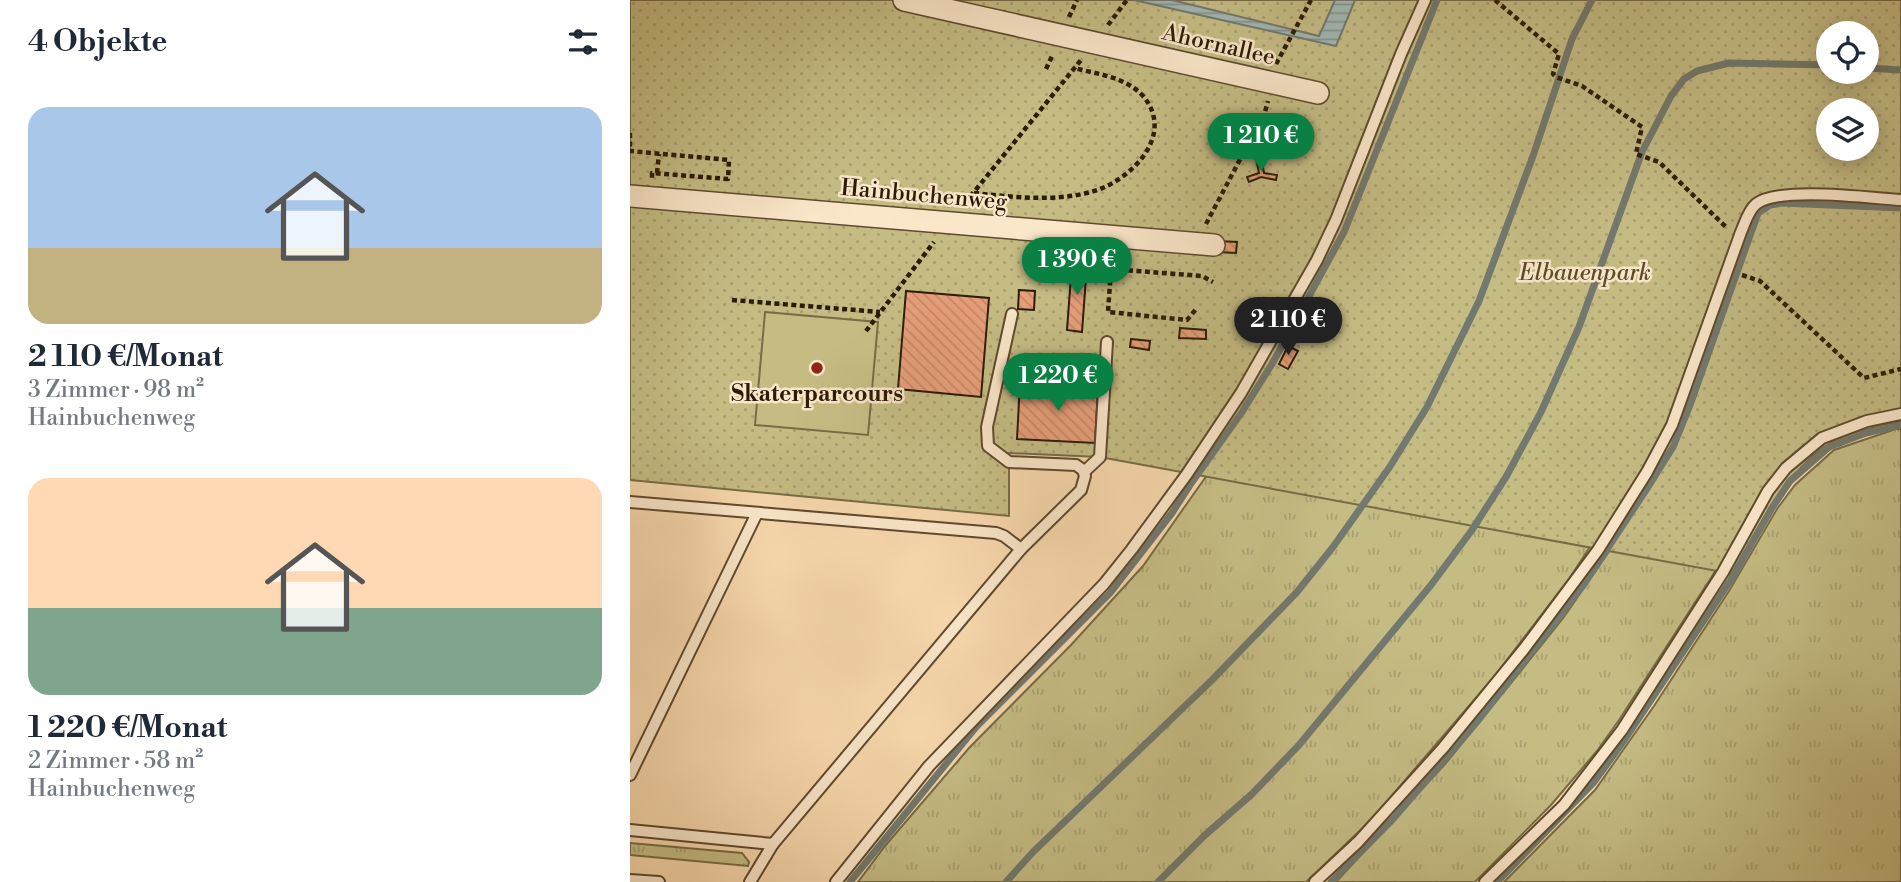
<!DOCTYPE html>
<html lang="de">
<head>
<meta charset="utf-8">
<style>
	:root { --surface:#fff; --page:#f2f2f3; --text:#1f2937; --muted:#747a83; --accent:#0b8043 }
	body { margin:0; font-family:"Libre Bodoni",serif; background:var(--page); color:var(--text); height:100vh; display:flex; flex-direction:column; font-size:26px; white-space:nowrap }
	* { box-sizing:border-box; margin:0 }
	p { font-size:23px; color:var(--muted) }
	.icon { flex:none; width:38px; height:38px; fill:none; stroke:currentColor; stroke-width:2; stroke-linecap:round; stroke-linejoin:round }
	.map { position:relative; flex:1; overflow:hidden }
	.sheet { display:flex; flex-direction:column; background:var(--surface); width:630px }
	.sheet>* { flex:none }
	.fabs { position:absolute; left:1186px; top:21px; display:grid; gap:14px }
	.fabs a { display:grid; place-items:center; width:63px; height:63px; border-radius:50%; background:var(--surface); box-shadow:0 4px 18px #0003; font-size:35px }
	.price { position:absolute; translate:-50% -60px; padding:0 16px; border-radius:24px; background:var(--accent); color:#fff; font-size:23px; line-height:46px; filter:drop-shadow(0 2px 4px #0008) }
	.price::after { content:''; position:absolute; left:50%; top:42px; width:21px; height:16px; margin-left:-10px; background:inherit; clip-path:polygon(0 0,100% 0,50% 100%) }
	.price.active { background:#222; color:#fff }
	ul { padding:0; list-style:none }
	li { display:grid; align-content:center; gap:14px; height:371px; padding:0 28px }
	li span { display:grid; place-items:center; height:217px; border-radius:21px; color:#555 }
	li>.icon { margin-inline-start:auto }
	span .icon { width:126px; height:126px; fill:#fffc; stroke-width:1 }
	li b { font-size:30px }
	h2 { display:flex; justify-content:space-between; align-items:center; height:84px; padding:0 28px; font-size:30px }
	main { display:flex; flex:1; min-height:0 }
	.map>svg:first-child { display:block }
	.grass { fill:url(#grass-tufts); stroke:#786c44; stroke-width:2; fill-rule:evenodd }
	.park { fill:url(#park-dots); stroke:#786c44; stroke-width:2; fill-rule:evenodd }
	.pitch { fill:#c5bc84; stroke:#786c44; stroke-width:2 }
	.water { fill:url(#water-rules); stroke:#72796e; stroke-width:2 }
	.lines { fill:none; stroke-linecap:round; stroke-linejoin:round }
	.stream { stroke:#72796e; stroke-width:7 }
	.building { fill:url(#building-back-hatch); stroke:#2c1b04; stroke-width:2 }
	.lane-casing { stroke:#5f4a2e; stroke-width:14 }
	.street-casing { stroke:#5f4a2e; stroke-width:24 }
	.path { stroke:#2c1b04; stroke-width:4.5; stroke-dasharray:5 3.5; stroke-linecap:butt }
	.lane { stroke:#fae6c9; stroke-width:10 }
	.street { stroke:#fae6c9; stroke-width:21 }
	.poi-dot { fill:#8f2418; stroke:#fae6c9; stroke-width:2.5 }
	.labels { text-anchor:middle; stroke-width:5; stroke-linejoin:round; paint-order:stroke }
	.street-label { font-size:23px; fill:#2c1b04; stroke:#fae6c9 }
	.park-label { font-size:23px; font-style:italic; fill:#5a4b2a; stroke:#fae6c9 }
	.poi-label { font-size:23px; font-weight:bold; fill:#2c1b04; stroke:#fae6c9 }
</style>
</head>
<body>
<main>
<section class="sheet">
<h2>4 Objekte<svg class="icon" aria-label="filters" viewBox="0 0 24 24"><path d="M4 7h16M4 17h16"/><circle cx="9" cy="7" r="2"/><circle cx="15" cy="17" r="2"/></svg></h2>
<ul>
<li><span style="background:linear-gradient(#a9c7e8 65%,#c2b280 0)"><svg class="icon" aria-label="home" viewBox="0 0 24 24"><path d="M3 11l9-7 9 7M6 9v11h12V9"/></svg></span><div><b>2 110 €/Monat</b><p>3 Zimmer · 98 m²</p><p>Hainbuchenweg</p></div></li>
<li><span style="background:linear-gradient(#ffd9b3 60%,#7fa58c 0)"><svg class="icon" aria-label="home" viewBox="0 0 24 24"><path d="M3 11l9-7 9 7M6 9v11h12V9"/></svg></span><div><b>1 220 €/Monat</b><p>2 Zimmer · 58 m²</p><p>Hainbuchenweg</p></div></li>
</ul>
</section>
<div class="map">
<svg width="1271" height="882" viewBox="0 0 1271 882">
	<defs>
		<pattern id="grass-tufts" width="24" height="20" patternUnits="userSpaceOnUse" patternTransform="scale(1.75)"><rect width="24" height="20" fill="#c5bc84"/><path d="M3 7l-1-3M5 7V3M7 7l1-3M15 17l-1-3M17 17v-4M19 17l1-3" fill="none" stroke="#a9a170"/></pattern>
		<pattern id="park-dots" width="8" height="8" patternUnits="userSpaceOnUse" patternTransform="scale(1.75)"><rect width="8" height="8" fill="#c5bc84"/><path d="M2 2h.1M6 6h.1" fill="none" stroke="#a9a170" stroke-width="1.8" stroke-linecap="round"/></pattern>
		<pattern id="water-rules" width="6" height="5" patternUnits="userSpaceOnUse" patternTransform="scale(1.75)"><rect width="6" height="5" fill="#a1b7b4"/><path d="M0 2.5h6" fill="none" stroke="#839490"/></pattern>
		<pattern id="building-back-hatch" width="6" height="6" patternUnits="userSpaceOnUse" patternTransform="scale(1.75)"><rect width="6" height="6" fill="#e79f7a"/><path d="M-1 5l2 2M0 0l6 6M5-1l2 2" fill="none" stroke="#c68868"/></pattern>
	</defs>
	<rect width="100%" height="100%" fill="#f7d8ac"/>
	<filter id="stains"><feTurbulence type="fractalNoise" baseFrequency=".00286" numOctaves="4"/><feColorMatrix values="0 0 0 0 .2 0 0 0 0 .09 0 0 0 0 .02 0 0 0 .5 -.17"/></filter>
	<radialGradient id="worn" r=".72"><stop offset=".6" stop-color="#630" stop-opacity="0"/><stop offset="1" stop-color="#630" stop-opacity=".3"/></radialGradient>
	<g class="grass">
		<path d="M1271,0V194L1019,456L939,579L863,678L740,821L676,882H228L255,846L339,748L441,645L513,566L589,458L709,249ZM1199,33H1237V72H1199ZM1199,110H1237V149H1199Z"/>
		<polygon points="1266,429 1271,429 1271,882 874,882 965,790 1024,706 1099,591 1147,509 1165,485 1204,450"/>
		<polygon points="1189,432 1099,550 989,720 967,751 921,805 845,882 706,882 816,763 881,683 934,617 980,550"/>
		<polygon points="0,843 112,853 119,862 118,866 0,855"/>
	</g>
	<path class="park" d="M0,0H1271V421C1249,425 1212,434 1194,447C1151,478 1128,529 1103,574L470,457L379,453V516L0,480ZM1199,33H1237V72H1199ZM1199,110H1237V149H1199Z"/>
	<polygon class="pitch" points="135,312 248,322 238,435 125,425"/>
	<polygon class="water" points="504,0 542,0 689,36 705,0 725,0 706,46"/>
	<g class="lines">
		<g class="stream">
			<polyline points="1237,68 1271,70"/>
			<polyline points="220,882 346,727 480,593 542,513 560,485 612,412 642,364 714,232 807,0"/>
			<polyline points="376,882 403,852 582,680 667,592 703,547 759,468 797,407 849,301 903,156 942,39 962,0"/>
			<polyline points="528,882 575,835 622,794 669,745 801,585 842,530 876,477 911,412 949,327 1012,152 1041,96 1054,79 1067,71 1099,63 1199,65"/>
			<polyline points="701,882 763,819 846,723 954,584 1018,487 1043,447 1060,405 1128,213 1140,205 1152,203 1271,208"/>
			<polyline points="867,882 964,782 993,742 1100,581 1142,508 1160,481 1199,447 1236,433 1271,425"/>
		</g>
	</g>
	<g class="building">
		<polygon points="653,123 667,126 665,136 651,132"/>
		<polygon points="631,157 634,173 647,175 646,180 631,177 619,182 617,177 629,173 626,158"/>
		<polygon points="588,241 607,242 606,253 587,252"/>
		<polygon points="442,263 457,264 452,332 437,330"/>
		<polygon points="389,290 405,291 404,310 388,309"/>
		<polygon points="276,291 359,298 351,397 268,389"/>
		<polygon points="550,328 576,330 576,339 549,338"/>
		<polygon points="501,339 520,341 519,350 500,347"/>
		<polygon points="658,346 668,351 658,369 649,364"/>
		<polygon points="390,383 468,387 465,443 387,439"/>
	</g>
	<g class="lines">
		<defs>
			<g id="lane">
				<polyline points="454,472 470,457 477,342"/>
				<polyline points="0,502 366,533 374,536 391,549"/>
				<polyline points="0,775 127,513"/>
				<polyline points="0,830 143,844 391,549 451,490 455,476 453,470 446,465 379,462 358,446 357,427 382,314"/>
				<polyline points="0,880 29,882"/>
				<polyline points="120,882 143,844"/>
				<polyline points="206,882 299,766 474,584 502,549 557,474 611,393 687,260 706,220 771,54 795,0"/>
				<path d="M685,882L728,842L813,748L894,649L968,550L1017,472L1042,425L1111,232C1115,223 1118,211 1126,204C1149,186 1240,198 1271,200"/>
				<polyline points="855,882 934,805 992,730 1093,572 1138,491 1156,468 1192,438 1237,421 1271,414"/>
			</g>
			<g id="street">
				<polyline points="274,0 688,93"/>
				<polyline points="0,196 584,245"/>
			</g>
		</defs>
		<use href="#lane" class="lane-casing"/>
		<use href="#street" class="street-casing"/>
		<g class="path">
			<polyline points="865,0 929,54 923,74 926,77 952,86 1012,127 1006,154 1029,162 1097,228"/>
			<polyline points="439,17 447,0"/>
			<polyline points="478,25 497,0"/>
			<polyline points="646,64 681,0"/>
			<polyline points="416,69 423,54"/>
			<polyline points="0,133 0,151 99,160 98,179 22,173 22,179"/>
			<polyline points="27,173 29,154"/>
			<path d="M344,193C383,197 423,202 461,192C499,182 547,136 513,96C496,77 467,74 444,68"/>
			<polyline points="335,203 451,60"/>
			<polyline points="576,224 635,112 638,101"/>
			<polyline points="482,255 478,312 557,320 567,308"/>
			<polyline points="481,269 572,276 583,282"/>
			<polyline points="1112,275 1130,281 1234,378 1271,369"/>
			<polyline points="102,300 250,312"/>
			<polyline points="236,331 304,242"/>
		</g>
		<use href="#lane" class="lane"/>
		<use href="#street" class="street"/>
	</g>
	<circle class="poi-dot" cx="187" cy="368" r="7"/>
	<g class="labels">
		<g class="street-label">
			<text transform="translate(589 44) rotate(13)" y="8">Ahornallee</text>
			<text transform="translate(294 194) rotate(5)" y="8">Hainbuchenweg</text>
		</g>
		<g class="park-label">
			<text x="955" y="280">Elbauenpark</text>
		</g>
		<g class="poi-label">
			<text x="187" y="401">Skaterparcours</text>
		</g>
	</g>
	<rect width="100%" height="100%" filter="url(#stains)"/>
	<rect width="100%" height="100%" fill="url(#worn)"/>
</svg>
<div class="fabs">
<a><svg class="icon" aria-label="locate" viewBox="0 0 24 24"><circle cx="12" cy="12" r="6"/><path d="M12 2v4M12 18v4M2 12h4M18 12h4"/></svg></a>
<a><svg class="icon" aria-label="layers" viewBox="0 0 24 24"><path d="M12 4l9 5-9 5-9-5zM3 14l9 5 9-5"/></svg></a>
</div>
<b class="price" style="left:631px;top:173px">1 210 €</b>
<b class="price" style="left:447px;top:297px">1 390 €</b>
<b class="price active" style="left:658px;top:357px">2 110 €</b>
<b class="price" style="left:428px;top:413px">1 220 €</b>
</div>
</main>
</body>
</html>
